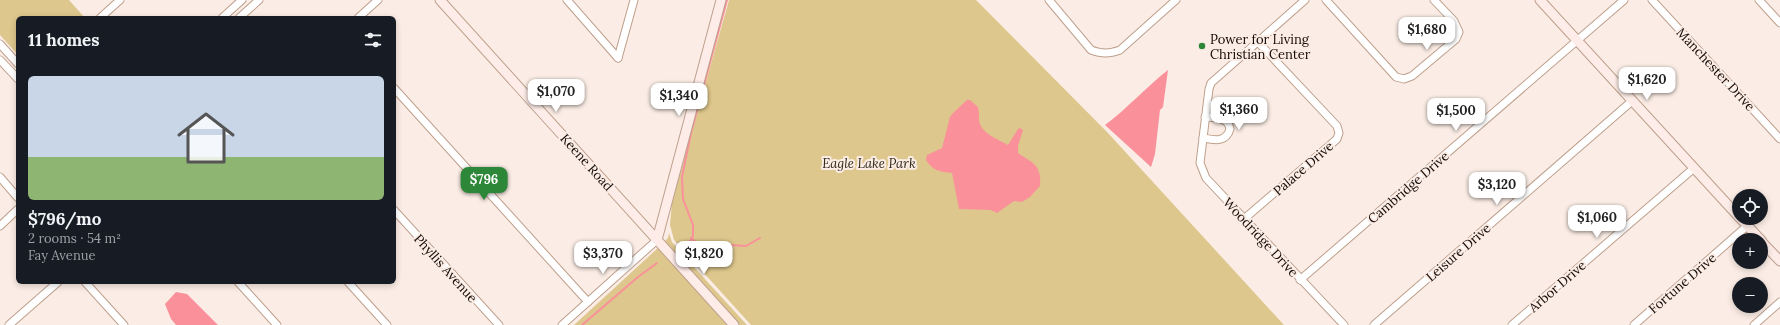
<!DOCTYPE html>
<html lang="en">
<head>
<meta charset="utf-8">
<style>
	:root { --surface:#171b24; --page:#20242c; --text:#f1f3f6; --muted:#9ea1a6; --accent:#2d8738 }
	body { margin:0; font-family:Lora,serif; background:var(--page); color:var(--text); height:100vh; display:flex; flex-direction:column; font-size:15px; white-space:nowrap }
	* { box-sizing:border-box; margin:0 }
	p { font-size:13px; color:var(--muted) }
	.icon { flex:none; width:22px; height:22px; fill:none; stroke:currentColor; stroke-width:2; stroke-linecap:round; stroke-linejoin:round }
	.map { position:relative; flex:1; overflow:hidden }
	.details { position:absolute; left:16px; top:16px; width:380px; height:268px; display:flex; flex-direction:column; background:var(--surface); border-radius:6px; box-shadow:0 2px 6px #0003 }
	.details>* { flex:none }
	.fabs { position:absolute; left:1732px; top:189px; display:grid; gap:8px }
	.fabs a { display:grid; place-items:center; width:36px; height:36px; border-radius:50%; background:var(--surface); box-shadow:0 2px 6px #0003; font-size:20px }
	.price { position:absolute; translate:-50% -34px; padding:0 9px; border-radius:8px; background:#fff; color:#222; font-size:13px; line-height:26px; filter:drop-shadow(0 1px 2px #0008) }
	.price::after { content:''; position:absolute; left:50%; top:24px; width:12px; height:9px; margin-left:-6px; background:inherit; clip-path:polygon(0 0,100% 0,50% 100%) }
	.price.on { background:var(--accent); color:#fff }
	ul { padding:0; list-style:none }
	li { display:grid; align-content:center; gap:8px; height:212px; padding:0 12px }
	li span { display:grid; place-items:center; height:124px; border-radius:6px; color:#555 }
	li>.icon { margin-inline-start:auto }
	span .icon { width:72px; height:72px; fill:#fffc; stroke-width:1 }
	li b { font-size:17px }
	h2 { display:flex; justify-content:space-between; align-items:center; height:48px; padding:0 12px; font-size:17px }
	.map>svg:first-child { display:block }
	.green { fill:#dec78c }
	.water { fill:#fa919a }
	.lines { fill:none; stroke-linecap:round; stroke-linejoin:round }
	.stream { stroke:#fa919a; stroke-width:2 }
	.street-casing { stroke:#be9f8c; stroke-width:9 }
	.secondary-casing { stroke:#be9f8c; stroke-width:11 }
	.street { stroke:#fff; stroke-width:7 }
	.secondary { stroke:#fdece8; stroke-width:9 }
	.poi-dot { fill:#2d8738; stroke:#fbede5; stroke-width:1.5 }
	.labels { text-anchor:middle; stroke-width:4; stroke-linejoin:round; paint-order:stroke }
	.poi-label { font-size:13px; fill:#130904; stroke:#fbede5; text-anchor:start }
	.street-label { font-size:13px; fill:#130904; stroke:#fbede5 }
	.park-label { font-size:13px; font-style:italic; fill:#312a18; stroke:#fbede5 }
</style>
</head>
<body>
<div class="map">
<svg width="1780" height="325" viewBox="0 0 1780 325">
	<rect width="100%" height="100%" fill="#fbede5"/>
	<g class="green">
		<polygon points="0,0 69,0 85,18 18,18 18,55 0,35"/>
		<polygon points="729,0 976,0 1108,133 1284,325 751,325 674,240 670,225 672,202"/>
		<polygon points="669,233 672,242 682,254 747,325 739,325 664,242 668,238"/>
		<polygon points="659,247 730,325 574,325"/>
	</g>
	<g class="water">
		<path d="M1168,70L1163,107L1160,110L1155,154L1151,167L1105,125C1128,108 1146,87 1168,70Z"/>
		<path d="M967,100H970L978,107C979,111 979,115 979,120C981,134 998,139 1008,145L1018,129L1020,128L1023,130L1018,146V153C1032,163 1042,164 1040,186L1030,197L1022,202L1014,201L997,213L991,210L959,209L952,173C940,172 933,171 926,160L927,155L942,148L950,117L953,113Z"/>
		<polygon points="176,292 187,294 218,325 176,325 171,319 165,304"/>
	</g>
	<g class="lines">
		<g class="stream">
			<polyline points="691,238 706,250 712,252 717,251 730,245 746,246 760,238"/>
			<polyline points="683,247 689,243 693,236 693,225 683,199 682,177 691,133 727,0"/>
			<polyline points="582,325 638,277 657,263"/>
		</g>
		<defs>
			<g id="street">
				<polyline points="567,0 618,58"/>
				<path d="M1049,0L1091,50C1102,54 1109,54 1120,50L1176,0"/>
				<polyline points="1305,0 1211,83 1209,89 1200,163 1206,178 1344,325"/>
				<polyline points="1326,0 1396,77 1404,79 1412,76 1456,39 1459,32 1454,21 1434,0"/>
				<polyline points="1652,0 1780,139"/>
				<polyline points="1759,0 1780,23"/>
				<polyline points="100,18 120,0"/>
				<polyline points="222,18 242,0"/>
				<polyline points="239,18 259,0"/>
				<polyline points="358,18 378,0"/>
				<polyline points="0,44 18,64"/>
				<polyline points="618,58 634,0"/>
				<polyline points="0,60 18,79"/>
				<polyline points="394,88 588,302"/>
				<path d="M1203,138C1214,140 1226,143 1230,129C1228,117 1216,118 1205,117"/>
				<polyline points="0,177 18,198"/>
				<polyline points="394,210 499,325"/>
				<polyline points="1244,219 1337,139 1339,133 1337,126 1257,41"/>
				<polyline points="0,226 18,209"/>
				<polyline points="1300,280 1624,0"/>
				<polyline points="85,282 124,325"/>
				<polyline points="238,282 277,325"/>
				<polyline points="348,282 387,325"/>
				<polyline points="9,325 58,282"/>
				<polyline points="562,325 657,240"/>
				<polyline points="1374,325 1632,101"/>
				<polyline points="1512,325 1694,168"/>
				<polyline points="1634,325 1747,226"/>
				<polyline points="1754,325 1780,302"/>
			</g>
			<g id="secondary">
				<polyline points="440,0 734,325"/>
				<polyline points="1540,0 1739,217"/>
				<polyline points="1740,218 1761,240"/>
				<polyline points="657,240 721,0"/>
				<polyline points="1761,241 1780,261"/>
			</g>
		</defs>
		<use href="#street" class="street-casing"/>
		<use href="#secondary" class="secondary-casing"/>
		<use href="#street" class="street"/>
		<use href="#secondary" class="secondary"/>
	</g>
	<circle class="poi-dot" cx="1202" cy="46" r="4"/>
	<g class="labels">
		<g class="poi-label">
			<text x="1210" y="44">Power for Living<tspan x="1210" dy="15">Christian Center</tspan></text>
		</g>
		<g class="street-label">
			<text transform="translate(1716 69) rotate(47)" y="5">Manchester Drive</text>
			<text transform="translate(587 162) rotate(48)" y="5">Keene Road</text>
			<text transform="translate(1303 168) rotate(-41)" y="5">Palace Drive</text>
			<text transform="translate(1408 187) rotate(-41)" y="5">Cambridge Drive</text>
			<text transform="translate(1261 237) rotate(47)" y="5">Woodridge Drive</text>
			<text transform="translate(1458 252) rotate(-41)" y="5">Leisure Drive</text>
			<text transform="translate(446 268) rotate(48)" y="5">Phyllis Avenue</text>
			<text transform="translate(1682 283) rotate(-41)" y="5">Fortune Drive</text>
			<text transform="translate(1557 286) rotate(-41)" y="5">Arbor Drive</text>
		</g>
		<g class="park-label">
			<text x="869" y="168">Eagle Lake Park</text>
		</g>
	</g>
</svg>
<div class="fabs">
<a><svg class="icon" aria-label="locate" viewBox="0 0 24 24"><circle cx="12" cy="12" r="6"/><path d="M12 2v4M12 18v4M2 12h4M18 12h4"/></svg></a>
<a>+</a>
<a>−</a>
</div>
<b class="price" style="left:1427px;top:51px">$1,680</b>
<b class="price" style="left:1647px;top:101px">$1,620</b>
<b class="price" style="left:556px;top:113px">$1,070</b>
<b class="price" style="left:679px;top:117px">$1,340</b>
<b class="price" style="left:1239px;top:131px">$1,360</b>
<b class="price" style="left:1456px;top:132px">$1,500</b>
<b class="price on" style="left:484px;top:201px">$796</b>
<b class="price" style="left:1497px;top:206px">$3,120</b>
<b class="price" style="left:1597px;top:239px">$1,060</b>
<b class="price" style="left:603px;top:275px">$3,370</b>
<b class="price" style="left:704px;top:275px">$1,820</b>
<section class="details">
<h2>11 homes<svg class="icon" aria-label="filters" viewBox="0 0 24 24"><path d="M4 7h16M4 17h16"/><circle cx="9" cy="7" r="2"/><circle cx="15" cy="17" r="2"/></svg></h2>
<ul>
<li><span style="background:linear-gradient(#c9d6e8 65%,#8fb573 0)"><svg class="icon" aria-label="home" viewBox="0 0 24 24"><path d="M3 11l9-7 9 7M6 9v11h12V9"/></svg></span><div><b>$796/mo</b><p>2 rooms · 54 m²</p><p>Fay Avenue</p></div></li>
</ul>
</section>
</div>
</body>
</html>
